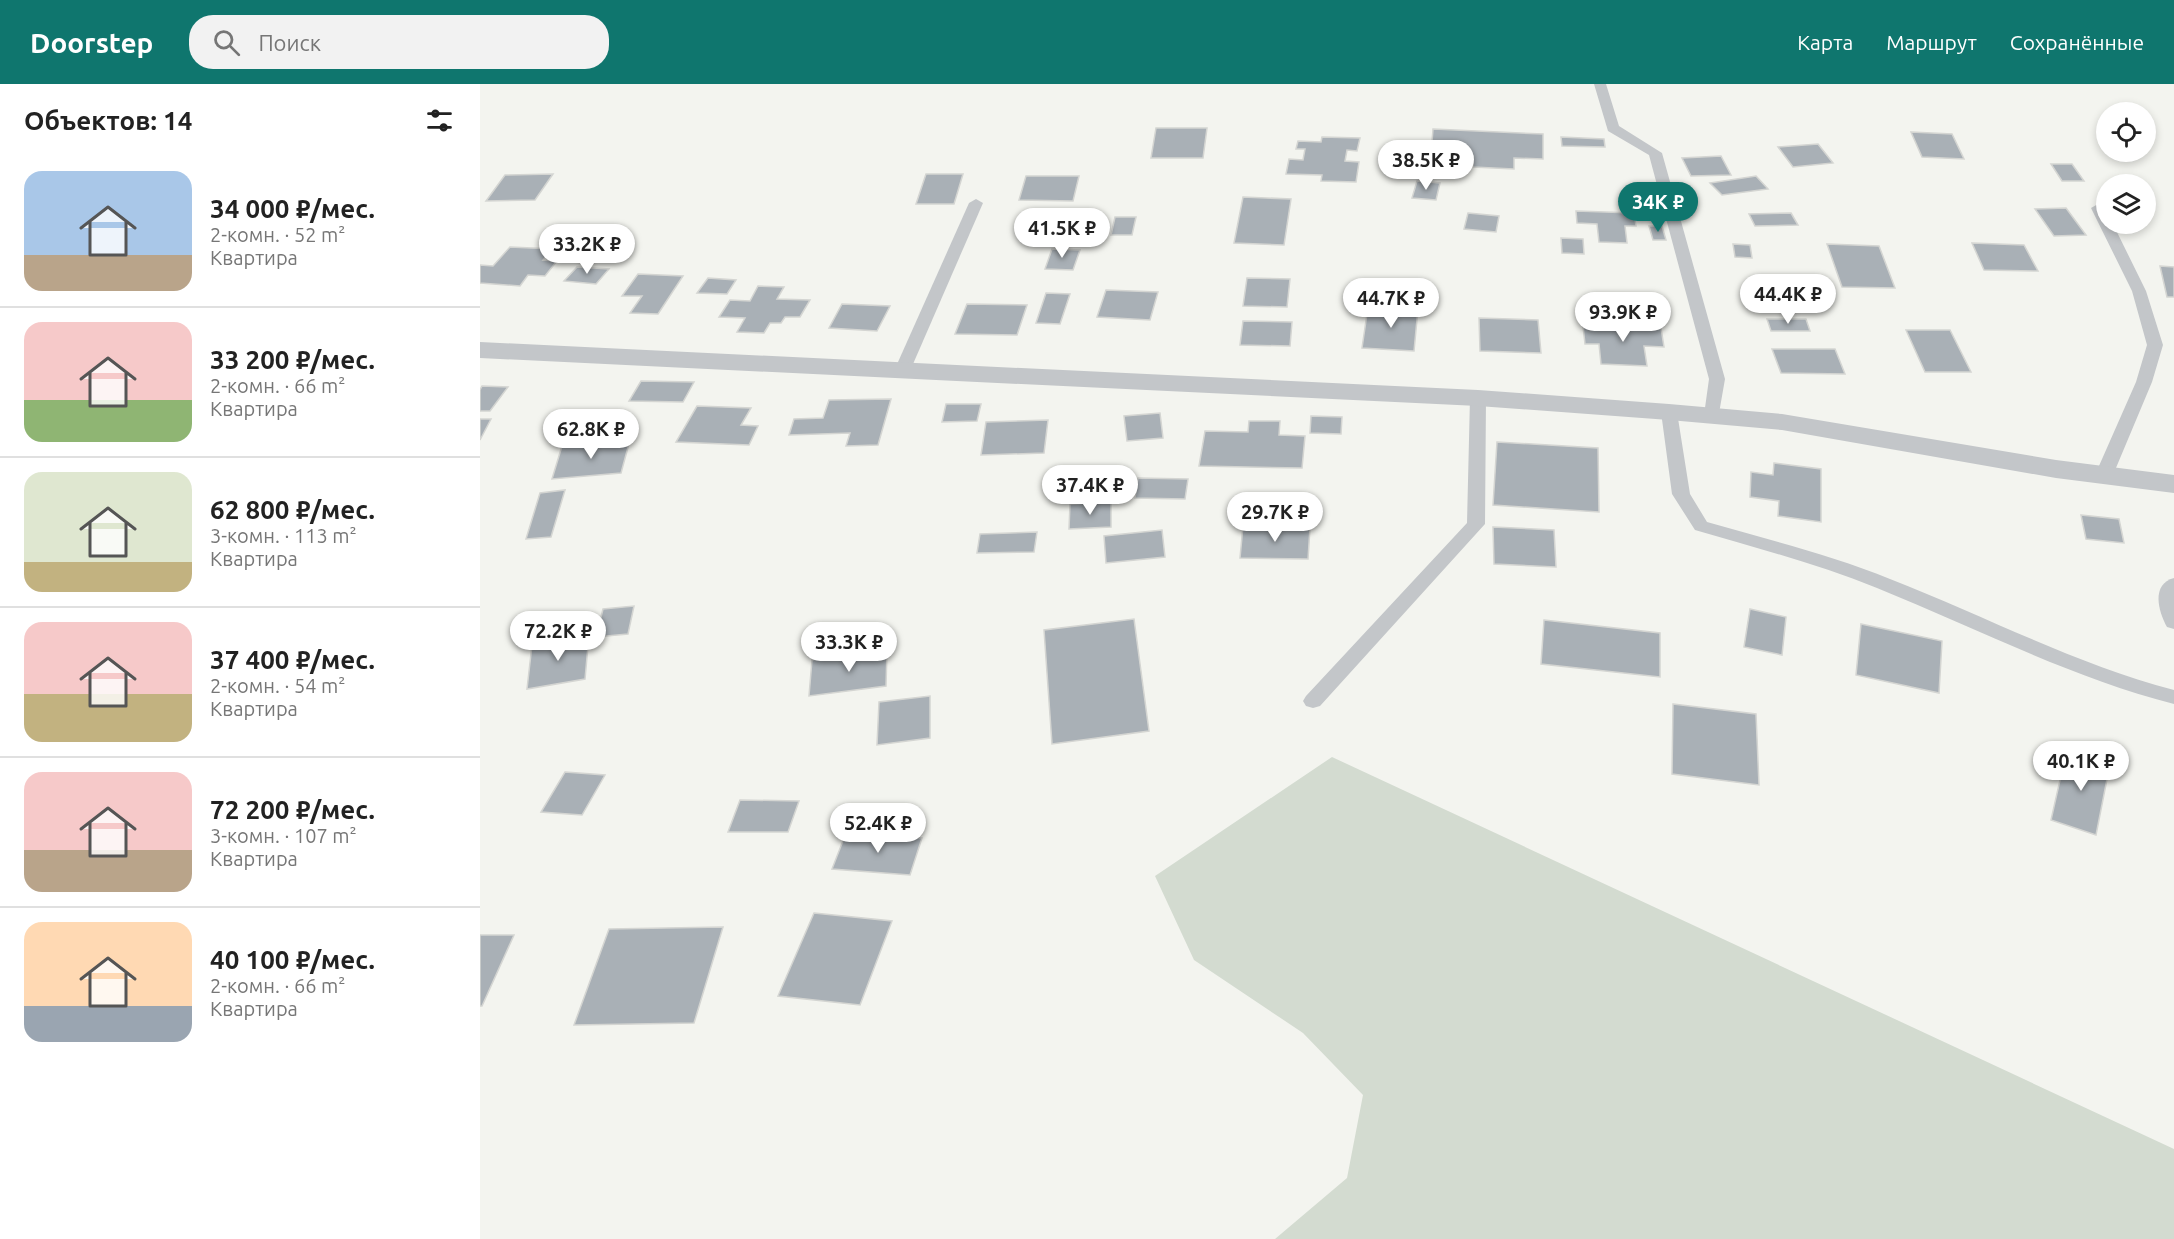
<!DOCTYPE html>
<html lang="ru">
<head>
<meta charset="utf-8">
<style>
	:root { --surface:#fff; --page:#f2f2f2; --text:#222; --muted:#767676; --line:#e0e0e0; --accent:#0f766e }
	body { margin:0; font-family:Ubuntu,sans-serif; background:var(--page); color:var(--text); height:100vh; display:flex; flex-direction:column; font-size:22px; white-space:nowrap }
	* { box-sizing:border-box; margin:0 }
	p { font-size:20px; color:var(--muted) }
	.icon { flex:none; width:33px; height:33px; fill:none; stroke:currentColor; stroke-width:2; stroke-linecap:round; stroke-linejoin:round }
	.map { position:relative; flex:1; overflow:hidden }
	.panel { display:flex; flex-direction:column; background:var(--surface); width:480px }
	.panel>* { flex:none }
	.controls { position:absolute; left:1616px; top:18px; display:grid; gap:12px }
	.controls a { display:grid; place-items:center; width:60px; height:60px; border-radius:50%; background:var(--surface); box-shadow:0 3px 9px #0003; font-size:30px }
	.price { position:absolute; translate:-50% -51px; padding:0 14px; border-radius:21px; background:#fff; color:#222; font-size:20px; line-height:39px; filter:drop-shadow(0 2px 3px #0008) }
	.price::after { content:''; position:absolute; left:50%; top:36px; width:18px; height:14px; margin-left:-9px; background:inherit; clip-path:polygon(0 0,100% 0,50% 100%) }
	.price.current { background:var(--accent); color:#fff }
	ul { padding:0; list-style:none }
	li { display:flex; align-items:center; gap:18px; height:150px; padding:0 24px }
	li+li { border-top:2px solid var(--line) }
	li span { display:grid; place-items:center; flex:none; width:168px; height:120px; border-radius:18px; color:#555 }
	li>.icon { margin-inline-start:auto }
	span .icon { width:72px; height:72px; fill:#fffc; stroke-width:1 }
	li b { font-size:26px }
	h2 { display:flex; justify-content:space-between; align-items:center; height:72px; padding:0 24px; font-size:26px }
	header { display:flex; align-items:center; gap:36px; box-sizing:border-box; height:84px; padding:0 30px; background:var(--accent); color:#fff }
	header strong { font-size:28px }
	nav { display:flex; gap:33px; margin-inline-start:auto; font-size:21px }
	.search { width:420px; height:54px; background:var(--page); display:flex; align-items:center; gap:15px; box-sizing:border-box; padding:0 21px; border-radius:24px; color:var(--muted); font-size:22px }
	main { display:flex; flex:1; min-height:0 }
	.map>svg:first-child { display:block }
	.green { fill:#d3dbd0 }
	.building { fill:#a9b0b6; stroke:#d4d5d2; stroke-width:1.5 }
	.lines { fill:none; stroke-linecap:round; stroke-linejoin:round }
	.service { fill:#c3c6c9; fill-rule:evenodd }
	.minor { fill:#c3c6c9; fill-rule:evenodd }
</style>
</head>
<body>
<header>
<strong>Doorstep</strong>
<div class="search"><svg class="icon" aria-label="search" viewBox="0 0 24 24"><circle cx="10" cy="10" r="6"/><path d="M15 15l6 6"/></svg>Поиск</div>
<nav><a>Карта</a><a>Маршрут</a><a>Сохранённые</a></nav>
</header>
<main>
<section class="panel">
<h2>Объектов: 14<svg class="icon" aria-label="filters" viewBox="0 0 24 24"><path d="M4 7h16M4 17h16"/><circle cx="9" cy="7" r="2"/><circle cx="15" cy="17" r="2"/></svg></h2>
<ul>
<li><span style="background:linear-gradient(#a9c7e8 70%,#b9a48a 0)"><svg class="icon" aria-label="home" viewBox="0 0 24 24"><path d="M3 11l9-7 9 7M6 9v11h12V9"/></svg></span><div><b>34 000 ₽/мес.</b><p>2-комн. · 52 m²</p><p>Квартира</p></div></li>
<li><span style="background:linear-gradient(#f6c9c9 65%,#8fb573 0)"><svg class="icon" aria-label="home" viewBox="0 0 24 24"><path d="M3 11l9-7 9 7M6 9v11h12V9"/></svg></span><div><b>33 200 ₽/мес.</b><p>2-комн. · 66 m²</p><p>Квартира</p></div></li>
<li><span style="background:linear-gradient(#dfe7d0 75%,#c2b280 0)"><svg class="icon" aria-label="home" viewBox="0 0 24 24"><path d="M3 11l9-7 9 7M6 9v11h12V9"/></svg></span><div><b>62 800 ₽/мес.</b><p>3-комн. · 113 m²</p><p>Квартира</p></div></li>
<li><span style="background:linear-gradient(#f6c9c9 60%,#c2b280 0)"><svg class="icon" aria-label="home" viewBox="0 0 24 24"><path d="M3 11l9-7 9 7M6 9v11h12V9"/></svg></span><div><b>37 400 ₽/мес.</b><p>2-комн. · 54 m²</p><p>Квартира</p></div></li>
<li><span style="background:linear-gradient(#f6c9c9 65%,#b9a48a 0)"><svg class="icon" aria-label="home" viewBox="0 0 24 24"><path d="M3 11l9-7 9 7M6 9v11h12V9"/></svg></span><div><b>72 200 ₽/мес.</b><p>3-комн. · 107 m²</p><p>Квартира</p></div></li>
<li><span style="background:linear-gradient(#ffd9b3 70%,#9aa5b1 0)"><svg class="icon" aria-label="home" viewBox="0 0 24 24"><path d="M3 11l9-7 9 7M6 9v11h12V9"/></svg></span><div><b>40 100 ₽/мес.</b><p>2-комн. · 66 m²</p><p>Квартира</p></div></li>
</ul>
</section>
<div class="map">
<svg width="1694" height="1155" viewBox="0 0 1694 1155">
	<rect width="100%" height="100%" fill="#f3f4ef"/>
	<polygon class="green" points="852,673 1694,1065 1694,1155 795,1155 867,1094 883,1011 823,949 714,876 675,792"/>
	<g class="building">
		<polygon points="676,44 727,44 723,74 671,74"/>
		<polygon points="953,45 1063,50 1063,75 1034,74 1034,85 993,83 993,72 951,70"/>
		<polygon points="1431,48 1472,50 1484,75 1442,73"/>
		<polygon points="842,53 880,54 877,67 867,66 865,77 879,78 876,98 841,97 842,91 806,90 809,75 823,76 825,65 816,65 818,57 841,58"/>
		<polygon points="1081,53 1124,55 1125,63 1082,62"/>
		<polygon points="1338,60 1353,79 1313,83 1298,63"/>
		<polygon points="1241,72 1251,91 1211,92 1202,74"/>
		<polygon points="1571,80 1592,80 1604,97 1582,97"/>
		<polygon points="73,90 55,116 6,117 25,91"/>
		<polygon points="446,90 483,90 474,120 436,120"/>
		<polygon points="546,92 599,92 593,117 539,116"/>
		<polygon points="1276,92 1288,105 1242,111 1230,99"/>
		<polygon points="937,97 960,99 956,116 932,114"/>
		<polygon points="763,113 811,115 804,161 754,159"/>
		<polygon points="1586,124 1606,151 1574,152 1555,125"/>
		<polygon points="1096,127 1154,129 1156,142 1145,142 1147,159 1119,158 1117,140 1097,139"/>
		<polygon points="988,129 1019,132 1016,148 984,145"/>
		<polygon points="1311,129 1318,141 1275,142 1269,130"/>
		<polygon points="635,133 656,133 652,151 631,151"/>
		<polygon points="1169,142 1182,142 1186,156 1173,156"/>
		<polygon points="1081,154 1103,155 1104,170 1082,169"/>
		<polygon points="1492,159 1544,161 1558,187 1504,186"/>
		<polygon points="1253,160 1270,161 1272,174 1255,173"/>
		<polygon points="1347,160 1399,162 1415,204 1362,203"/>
		<polygon points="30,163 73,165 63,176 77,177 65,192 48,191 40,202 0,199 0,181 13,182"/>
		<polygon points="572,165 600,166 593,186 565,185"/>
		<polygon points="1680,182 1694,183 1694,213 1687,213"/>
		<polygon points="97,183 129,185 116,200 84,197"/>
		<polygon points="158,190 203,192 178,230 150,229 162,212 142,212"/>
		<polygon points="228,194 256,196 247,210 217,209"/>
		<polygon points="767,194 810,195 807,223 763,222"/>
		<polygon points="278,202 304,203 297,215 330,216 320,233 305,233 301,239 290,239 284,249 257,248 265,234 239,233 250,216 270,217"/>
		<polygon points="626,206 678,208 670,236 617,233"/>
		<polygon points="566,209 590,210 580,240 556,239"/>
		<polygon points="362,220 410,222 397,247 349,244"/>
		<polygon points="487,220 547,221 537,251 475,250"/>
		<polygon points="888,223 938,225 934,267 882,264"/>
		<polygon points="999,234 1058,236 1061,269 1000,267"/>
		<polygon points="1287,235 1326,235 1330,247 1291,247"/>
		<polygon points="763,237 812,238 810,262 760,261"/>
		<polygon points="1103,242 1181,244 1184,263 1164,262 1167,282 1121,280 1119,260 1105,260"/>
		<polygon points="1426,246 1470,246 1491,288 1445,288"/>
		<polygon points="1292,265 1355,265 1365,290 1301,289"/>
		<polygon points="161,297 214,298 203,318 149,317"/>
		<polygon points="2,302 28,303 10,327 0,327 0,306"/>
		<polygon points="411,315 398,361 366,362 370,349 309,351 314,335 343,334 349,316"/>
		<polygon points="466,320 501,320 497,337 462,338"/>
		<polygon points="217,322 271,324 261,341 278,342 269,361 196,358"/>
		<polygon points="680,329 683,354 647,357 644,332"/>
		<polygon points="831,332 862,333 861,350 830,349"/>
		<polygon points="0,335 11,335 0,356"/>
		<polygon points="568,336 564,369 501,371 506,338"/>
		<polygon points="769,337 800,337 799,351 825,352 822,384 719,382 725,347 768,348"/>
		<polygon points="150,356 141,389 72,395 82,362"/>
		<polygon points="1017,358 1118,364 1119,428 1013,421"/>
		<polygon points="1294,379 1341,385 1341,438 1298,432 1299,417 1270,413 1271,388 1293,391"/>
		<polygon points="658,394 708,395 705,415 655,414"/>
		<polygon points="85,406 71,453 46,455 60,409"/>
		<polygon points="631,418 631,443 589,445 590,420"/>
		<polygon points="1601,431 1639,435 1644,459 1606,455"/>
		<polygon points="763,442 830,444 828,475 760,474"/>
		<polygon points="1013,443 1074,446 1076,483 1014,480"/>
		<polygon points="682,446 685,473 626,479 624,452"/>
		<polygon points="557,448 554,468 497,469 500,450"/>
		<polygon points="154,522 148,550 116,553 123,525"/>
		<polygon points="1270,525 1306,533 1302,571 1264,563"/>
		<polygon points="654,535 669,647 572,660 564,546"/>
		<polygon points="1064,536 1180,549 1180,593 1061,580"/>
		<polygon points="1381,540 1462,557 1459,609 1376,591"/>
		<polygon points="109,551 105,595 47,605 52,561"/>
		<polygon points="407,566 406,602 329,612 332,576"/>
		<polygon points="450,612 450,654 397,661 399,618"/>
		<polygon points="1193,620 1276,630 1279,701 1192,690"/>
		<polygon points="1587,665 1630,680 1616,751 1571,736"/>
		<polygon points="85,688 125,691 102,731 61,728"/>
		<polygon points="260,716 319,717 308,748 248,748"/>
		<polygon points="366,749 442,754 430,791 352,785"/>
		<polygon points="334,829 412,837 380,921 298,912"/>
		<polygon points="243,843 214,939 94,941 129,845"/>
		<polygon points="0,851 34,851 2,922 0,922"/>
	</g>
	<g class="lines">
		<g class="service">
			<polygon points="1114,0 1126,0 1139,42 1182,69 1245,295 1238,335 1232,336 1224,331 1229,295 1169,71 1128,47"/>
			<polygon points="496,115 503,119 430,287 422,292 416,290 414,287 489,119"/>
			<polygon points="1618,120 1625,124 1626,140 1633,140 1666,207 1683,261 1672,298 1633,391 1630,395 1618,395 1615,391 1656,298 1667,261 1652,207 1611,124"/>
			<polygon points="998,309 1006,314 1005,440 840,622 833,624 826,622 823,617 826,612 987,439 990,314"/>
			<path d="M1189,323L1197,328L1210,410L1227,438C1289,456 1351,471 1410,495C1505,532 1595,580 1694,606V620C1590,593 1496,544 1397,504C1338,480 1276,464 1215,446L1192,410L1181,328Z"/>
			<path d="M1694,494V545L1687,543C1678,527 1671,500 1694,494Z"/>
		</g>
		<polygon class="minor" points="0,258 998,306 1189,320 1302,330 1576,376 1694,391 1694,409 1576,394 1302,346 1189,336 998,322 0,274"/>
	</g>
</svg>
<div class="controls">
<a><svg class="icon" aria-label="locate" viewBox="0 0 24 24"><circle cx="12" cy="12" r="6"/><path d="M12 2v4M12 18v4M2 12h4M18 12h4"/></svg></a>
<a><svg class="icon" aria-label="layers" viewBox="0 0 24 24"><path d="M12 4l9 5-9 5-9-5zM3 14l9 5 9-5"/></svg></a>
</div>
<b class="price" style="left:946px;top:107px">38.5K ₽</b>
<b class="price current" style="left:1178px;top:149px">34K ₽</b>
<b class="price" style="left:582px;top:175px">41.5K ₽</b>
<b class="price" style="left:107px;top:191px">33.2K ₽</b>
<b class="price" style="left:1308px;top:241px">44.4K ₽</b>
<b class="price" style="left:911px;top:245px">44.7K ₽</b>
<b class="price" style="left:1143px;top:259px">93.9K ₽</b>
<b class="price" style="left:111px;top:376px">62.8K ₽</b>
<b class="price" style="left:610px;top:432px">37.4K ₽</b>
<b class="price" style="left:795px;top:459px">29.7K ₽</b>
<b class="price" style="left:78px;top:578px">72.2K ₽</b>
<b class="price" style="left:369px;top:589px">33.3K ₽</b>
<b class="price" style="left:1601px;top:708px">40.1K ₽</b>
<b class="price" style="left:398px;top:770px">52.4K ₽</b>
</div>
</main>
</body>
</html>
